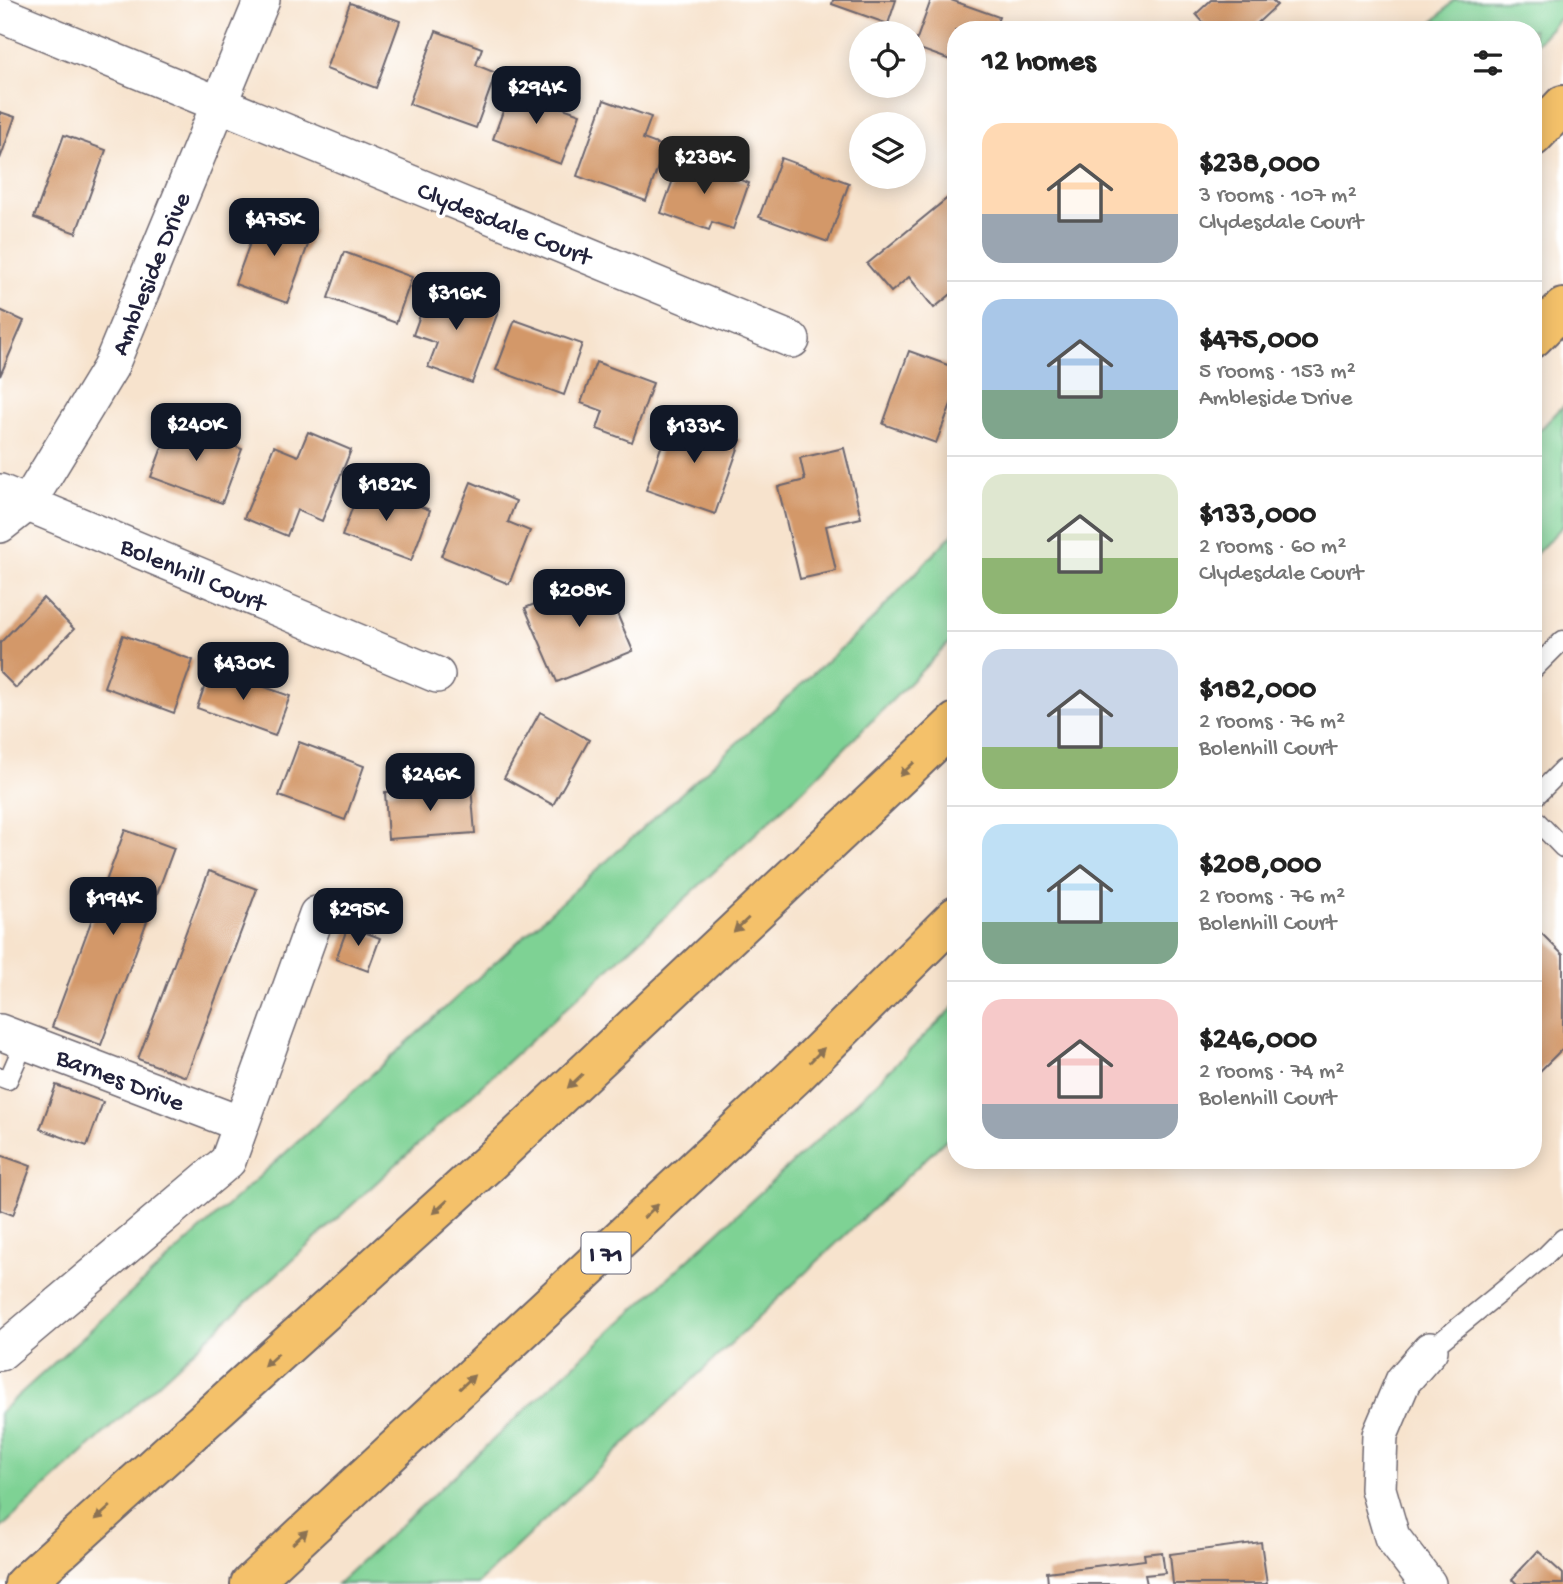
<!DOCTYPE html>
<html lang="en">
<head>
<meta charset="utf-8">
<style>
	:root { --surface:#fff; --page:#f2f2f2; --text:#222; --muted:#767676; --line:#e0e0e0; --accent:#111827 }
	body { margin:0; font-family:"Gochi Hand",sans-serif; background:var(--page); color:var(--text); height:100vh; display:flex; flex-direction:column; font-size:26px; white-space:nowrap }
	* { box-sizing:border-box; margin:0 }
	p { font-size:23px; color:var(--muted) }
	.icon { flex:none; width:38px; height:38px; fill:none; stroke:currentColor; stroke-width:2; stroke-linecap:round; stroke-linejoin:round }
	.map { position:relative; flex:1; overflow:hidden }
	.side { position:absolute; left:947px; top:21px; width:595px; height:1148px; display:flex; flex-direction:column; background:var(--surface); border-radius:28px; box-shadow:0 4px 18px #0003 }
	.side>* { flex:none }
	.buttons { position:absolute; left:849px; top:21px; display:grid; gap:14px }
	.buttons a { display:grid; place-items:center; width:77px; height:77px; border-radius:50%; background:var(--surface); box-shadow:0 4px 18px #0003; font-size:35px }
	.price { position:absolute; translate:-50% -60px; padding:0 16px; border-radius:14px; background:var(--accent); color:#fff; font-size:23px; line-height:46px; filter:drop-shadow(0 2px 4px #0008) }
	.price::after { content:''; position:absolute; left:50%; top:42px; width:21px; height:16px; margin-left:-10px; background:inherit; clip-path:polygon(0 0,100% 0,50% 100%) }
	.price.active { background:#222; color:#fff }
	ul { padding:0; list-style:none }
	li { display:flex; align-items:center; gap:21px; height:175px; padding:0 35px }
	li+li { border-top:2px solid var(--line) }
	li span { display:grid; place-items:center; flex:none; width:196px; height:140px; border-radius:21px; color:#555 }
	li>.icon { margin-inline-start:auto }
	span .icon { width:84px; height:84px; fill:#fffc; stroke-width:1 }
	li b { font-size:30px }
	h2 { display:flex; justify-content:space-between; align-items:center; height:84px; padding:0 35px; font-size:30px }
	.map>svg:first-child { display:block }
	.green { fill:#7ed294; stroke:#507a68; stroke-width:2 }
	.building { fill:#d39869 }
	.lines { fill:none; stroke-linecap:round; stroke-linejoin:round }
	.service-casing { stroke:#6d666e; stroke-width:21 }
	.minor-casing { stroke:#6d666e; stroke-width:38 }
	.motorway-casing { stroke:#6d666e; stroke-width:42 }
	.service { stroke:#fff; stroke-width:18 }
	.minor { stroke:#fff; stroke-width:35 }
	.motorway { stroke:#f4c16a; stroke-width:38 }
	.oneway { fill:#8b7252 }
	.labels { text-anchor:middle; stroke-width:7; stroke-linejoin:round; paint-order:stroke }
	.shield { fill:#fff; stroke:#646476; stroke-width:2 }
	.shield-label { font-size:24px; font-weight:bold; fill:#22223b }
	.street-label { font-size:26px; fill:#22223b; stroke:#fff }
</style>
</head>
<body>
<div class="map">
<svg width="1563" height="1584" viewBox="0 0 1563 1584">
	<rect width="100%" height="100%" fill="#fff"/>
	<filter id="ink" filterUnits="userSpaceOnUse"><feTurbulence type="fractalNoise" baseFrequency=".0143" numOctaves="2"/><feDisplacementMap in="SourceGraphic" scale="14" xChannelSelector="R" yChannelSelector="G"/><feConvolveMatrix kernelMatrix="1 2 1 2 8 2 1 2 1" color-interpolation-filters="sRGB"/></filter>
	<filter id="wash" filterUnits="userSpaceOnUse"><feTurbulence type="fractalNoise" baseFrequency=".00686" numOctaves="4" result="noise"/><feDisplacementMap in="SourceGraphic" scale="28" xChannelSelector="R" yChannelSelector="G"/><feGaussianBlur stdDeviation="1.57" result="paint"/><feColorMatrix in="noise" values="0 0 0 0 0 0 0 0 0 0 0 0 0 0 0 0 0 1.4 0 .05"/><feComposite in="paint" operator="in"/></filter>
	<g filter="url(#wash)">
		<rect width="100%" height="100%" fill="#f7e3cd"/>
		<g class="green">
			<polygon points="1454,0 1563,0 1563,15 1533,47 1533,30 1426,30"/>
			<polygon points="1563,406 1563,526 1533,557 1533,437"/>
			<polygon points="955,531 955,637 803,790 0,1529 0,1412 870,622"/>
			<polygon points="955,1006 955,1131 477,1584 337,1584 828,1130"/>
		</g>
		<g id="blocks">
			<g class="building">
				<polygon points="833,0 896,0 888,24 832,4"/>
				<polygon points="931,0 951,0 999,17 994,30 956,30 956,62 914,47"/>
				<polygon points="1211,0 1272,0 1277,5 1250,30 1210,30 1196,14"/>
				<polygon points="350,3 400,21 376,88 326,69"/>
				<polygon points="436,31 482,48 476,65 496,73 476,128 409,104"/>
				<polygon points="511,89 580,114 561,164 493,139"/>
				<polygon points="604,100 651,117 643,139 665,147 646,201 577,176"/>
				<polygon points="0,112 15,117 0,159"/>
				<polygon points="64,135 106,150 76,233 34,218"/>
				<polygon points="681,158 749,183 733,229 712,222 709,230 661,213"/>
				<polygon points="781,158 849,183 828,242 759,217"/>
				<polygon points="950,196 956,203 956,290 934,308 909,277 891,292 867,264"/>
				<polygon points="261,213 313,231 287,303 235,284"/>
				<polygon points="344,252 412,277 396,323 328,298"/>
				<polygon points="431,285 499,309 472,383 428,367 437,343 413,335"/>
				<polygon points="0,310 24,321 0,376"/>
				<polygon points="515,320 582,344 564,395 496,370"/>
				<polygon points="909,351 956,368 956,391 936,443 883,424"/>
				<polygon points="596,362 653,383 632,442 597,429 603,411 581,403"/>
				<polygon points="672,416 741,440 715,514 646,490"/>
				<polygon points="171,423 242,449 222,503 151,477"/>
				<polygon points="308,432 351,450 322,521 297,510 287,536 244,518 274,446 298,456"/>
				<polygon points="844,448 861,518 826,526 836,571 800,579 778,487 805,480 800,458"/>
				<polygon points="471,482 516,501 508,522 530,531 509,584 441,556"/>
				<polygon points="361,484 430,510 411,561 342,536"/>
				<polygon points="601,576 633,651 557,682 525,608"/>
				<polygon points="43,598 74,629 16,688 0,672 0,643"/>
				<polygon points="123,635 193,660 174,713 104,687"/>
				<polygon points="211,668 290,696 275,736 197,708"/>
				<polygon points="540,712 589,740 553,805 504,778"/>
				<polygon points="299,742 364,766 345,820 279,796"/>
				<polygon points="471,786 475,833 388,839 385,792"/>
				<polygon points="125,830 174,848 101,1045 52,1027"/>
				<polygon points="209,871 257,889 186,1077 138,1059"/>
				<polygon points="1533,925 1563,955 1563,1048 1533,1078"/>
				<polygon points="348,926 380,938 368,971 336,959"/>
				<polygon points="56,1085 103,1102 87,1146 40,1129"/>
				<polygon points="0,1155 31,1166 13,1215 0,1210"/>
				<polygon points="1261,1542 1267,1584 1173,1584 1170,1554"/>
				<polygon points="1538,1551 1563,1574 1563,1584 1517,1584 1512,1579"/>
				<polygon points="1162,1552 1165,1573 1145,1575 1147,1584 1048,1584 1047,1572 1145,1560 1144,1554"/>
			</g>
		</g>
	</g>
	<g filter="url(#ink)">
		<use href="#blocks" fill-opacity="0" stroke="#6d666e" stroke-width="2"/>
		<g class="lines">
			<defs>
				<g id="service">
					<polyline points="1533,670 1563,640"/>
					<polyline points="1533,799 1563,769"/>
					<polyline points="1533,817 1563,848"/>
					<polyline points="0,1077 8,1080 25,1041"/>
					<polyline points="1430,1350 1545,1256 1563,1238"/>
				</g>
				<g id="minor">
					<polyline points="0,14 792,340"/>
					<polyline points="0,492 437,675"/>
					<polyline points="0,525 28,503 110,368 262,0"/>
					<polyline points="0,1032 241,1124"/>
					<polyline points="0,1353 228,1161 317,914"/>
					<polyline points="1428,1584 1392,1537 1378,1489 1380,1435 1403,1381 1430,1350"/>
				</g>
				<g id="motorway">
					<polyline points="1533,137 1563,105"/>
					<polyline points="1533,338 1563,308"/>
					<polyline points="24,1584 491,1161 904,772 956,722"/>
					<polyline points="250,1584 795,1076 956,916"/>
				</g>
			</defs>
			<use href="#service" class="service-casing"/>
			<use href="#minor" class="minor-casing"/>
			<use href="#motorway" class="motorway-casing"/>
			<use href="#service" class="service"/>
			<use href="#minor" class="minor"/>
			<use href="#motorway" class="motorway"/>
		</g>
		<defs><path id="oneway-solid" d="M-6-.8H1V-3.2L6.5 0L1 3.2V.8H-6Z" transform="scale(1.75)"/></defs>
		<g class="oneway">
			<use href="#oneway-solid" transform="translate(907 769) rotate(136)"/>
			<use href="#oneway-solid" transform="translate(741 925) rotate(137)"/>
			<use href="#oneway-solid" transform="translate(817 1055) rotate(-45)"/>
			<use href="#oneway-solid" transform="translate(575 1081) rotate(137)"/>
			<use href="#oneway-solid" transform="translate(440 1207) rotate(138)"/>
			<use href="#oneway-solid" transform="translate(651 1211) rotate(-43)"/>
			<use href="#oneway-solid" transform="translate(271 1360) rotate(138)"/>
			<use href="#oneway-solid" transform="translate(467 1382) rotate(-43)"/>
			<use href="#oneway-solid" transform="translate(103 1513) rotate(138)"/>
			<use href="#oneway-solid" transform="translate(300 1537) rotate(-43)"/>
		</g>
	</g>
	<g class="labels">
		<rect class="shield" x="581.5" y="1232.5" width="49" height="41" rx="5"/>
		<g class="shield-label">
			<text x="606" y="1261">I 71</text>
		</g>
		<g class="street-label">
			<text transform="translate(505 222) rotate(22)" y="9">Clydesdale Court</text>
			<text transform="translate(149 273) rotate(-68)" y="9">Ambleside Drive</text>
			<text transform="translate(194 573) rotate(23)" y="9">Bolenhill Court</text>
			<text transform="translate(121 1078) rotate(21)" y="9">Barnes Drive</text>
		</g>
	</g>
</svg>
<div class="buttons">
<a><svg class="icon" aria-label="locate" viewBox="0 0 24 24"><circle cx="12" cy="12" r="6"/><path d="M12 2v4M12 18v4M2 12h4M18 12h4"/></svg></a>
<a><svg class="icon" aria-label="layers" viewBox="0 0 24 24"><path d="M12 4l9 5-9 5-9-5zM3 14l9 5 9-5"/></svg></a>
</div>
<b class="price" style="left:536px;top:126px">$294K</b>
<b class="price active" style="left:704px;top:196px">$238K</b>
<b class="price" style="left:274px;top:258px">$475K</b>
<b class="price" style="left:456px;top:332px">$316K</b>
<b class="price" style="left:196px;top:463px">$240K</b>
<b class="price" style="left:694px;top:465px">$133K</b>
<b class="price" style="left:386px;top:523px">$182K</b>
<b class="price" style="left:579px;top:629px">$208K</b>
<b class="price" style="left:243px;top:702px">$430K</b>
<b class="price" style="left:430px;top:813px">$246K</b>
<b class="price" style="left:113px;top:937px">$194K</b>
<b class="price" style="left:358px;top:948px">$295K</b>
<section class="side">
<h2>12 homes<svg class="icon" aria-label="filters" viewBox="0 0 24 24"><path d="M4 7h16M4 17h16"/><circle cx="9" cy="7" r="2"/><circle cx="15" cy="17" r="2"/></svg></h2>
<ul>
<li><span style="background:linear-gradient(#ffd9b3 65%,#9aa5b1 0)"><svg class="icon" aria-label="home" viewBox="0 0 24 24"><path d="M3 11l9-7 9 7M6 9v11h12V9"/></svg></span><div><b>$238,000</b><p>3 rooms · 107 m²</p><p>Clydesdale Court</p></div></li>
<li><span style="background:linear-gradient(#a9c7e8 65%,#7fa58c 0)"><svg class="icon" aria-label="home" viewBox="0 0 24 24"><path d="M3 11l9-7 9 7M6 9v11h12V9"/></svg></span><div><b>$475,000</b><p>5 rooms · 153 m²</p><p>Ambleside Drive</p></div></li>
<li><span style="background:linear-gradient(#dfe7d0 60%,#8fb573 0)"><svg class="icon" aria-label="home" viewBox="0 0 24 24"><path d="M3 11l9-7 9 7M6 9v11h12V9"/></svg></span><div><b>$133,000</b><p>2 rooms · 60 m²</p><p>Clydesdale Court</p></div></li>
<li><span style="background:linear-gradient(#c9d6e8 70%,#8fb573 0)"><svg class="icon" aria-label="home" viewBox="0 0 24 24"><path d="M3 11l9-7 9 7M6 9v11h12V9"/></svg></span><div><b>$182,000</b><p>2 rooms · 76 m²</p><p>Bolenhill Court</p></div></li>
<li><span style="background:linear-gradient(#bfe0f5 70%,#7fa58c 0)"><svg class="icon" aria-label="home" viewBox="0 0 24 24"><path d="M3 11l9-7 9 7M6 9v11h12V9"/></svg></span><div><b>$208,000</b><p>2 rooms · 76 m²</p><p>Bolenhill Court</p></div></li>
<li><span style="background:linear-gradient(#f6c9c9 75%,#9aa5b1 0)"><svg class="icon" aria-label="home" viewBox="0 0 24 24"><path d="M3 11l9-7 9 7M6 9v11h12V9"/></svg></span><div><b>$246,000</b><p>2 rooms · 74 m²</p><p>Bolenhill Court</p></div></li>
</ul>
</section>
</div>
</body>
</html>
